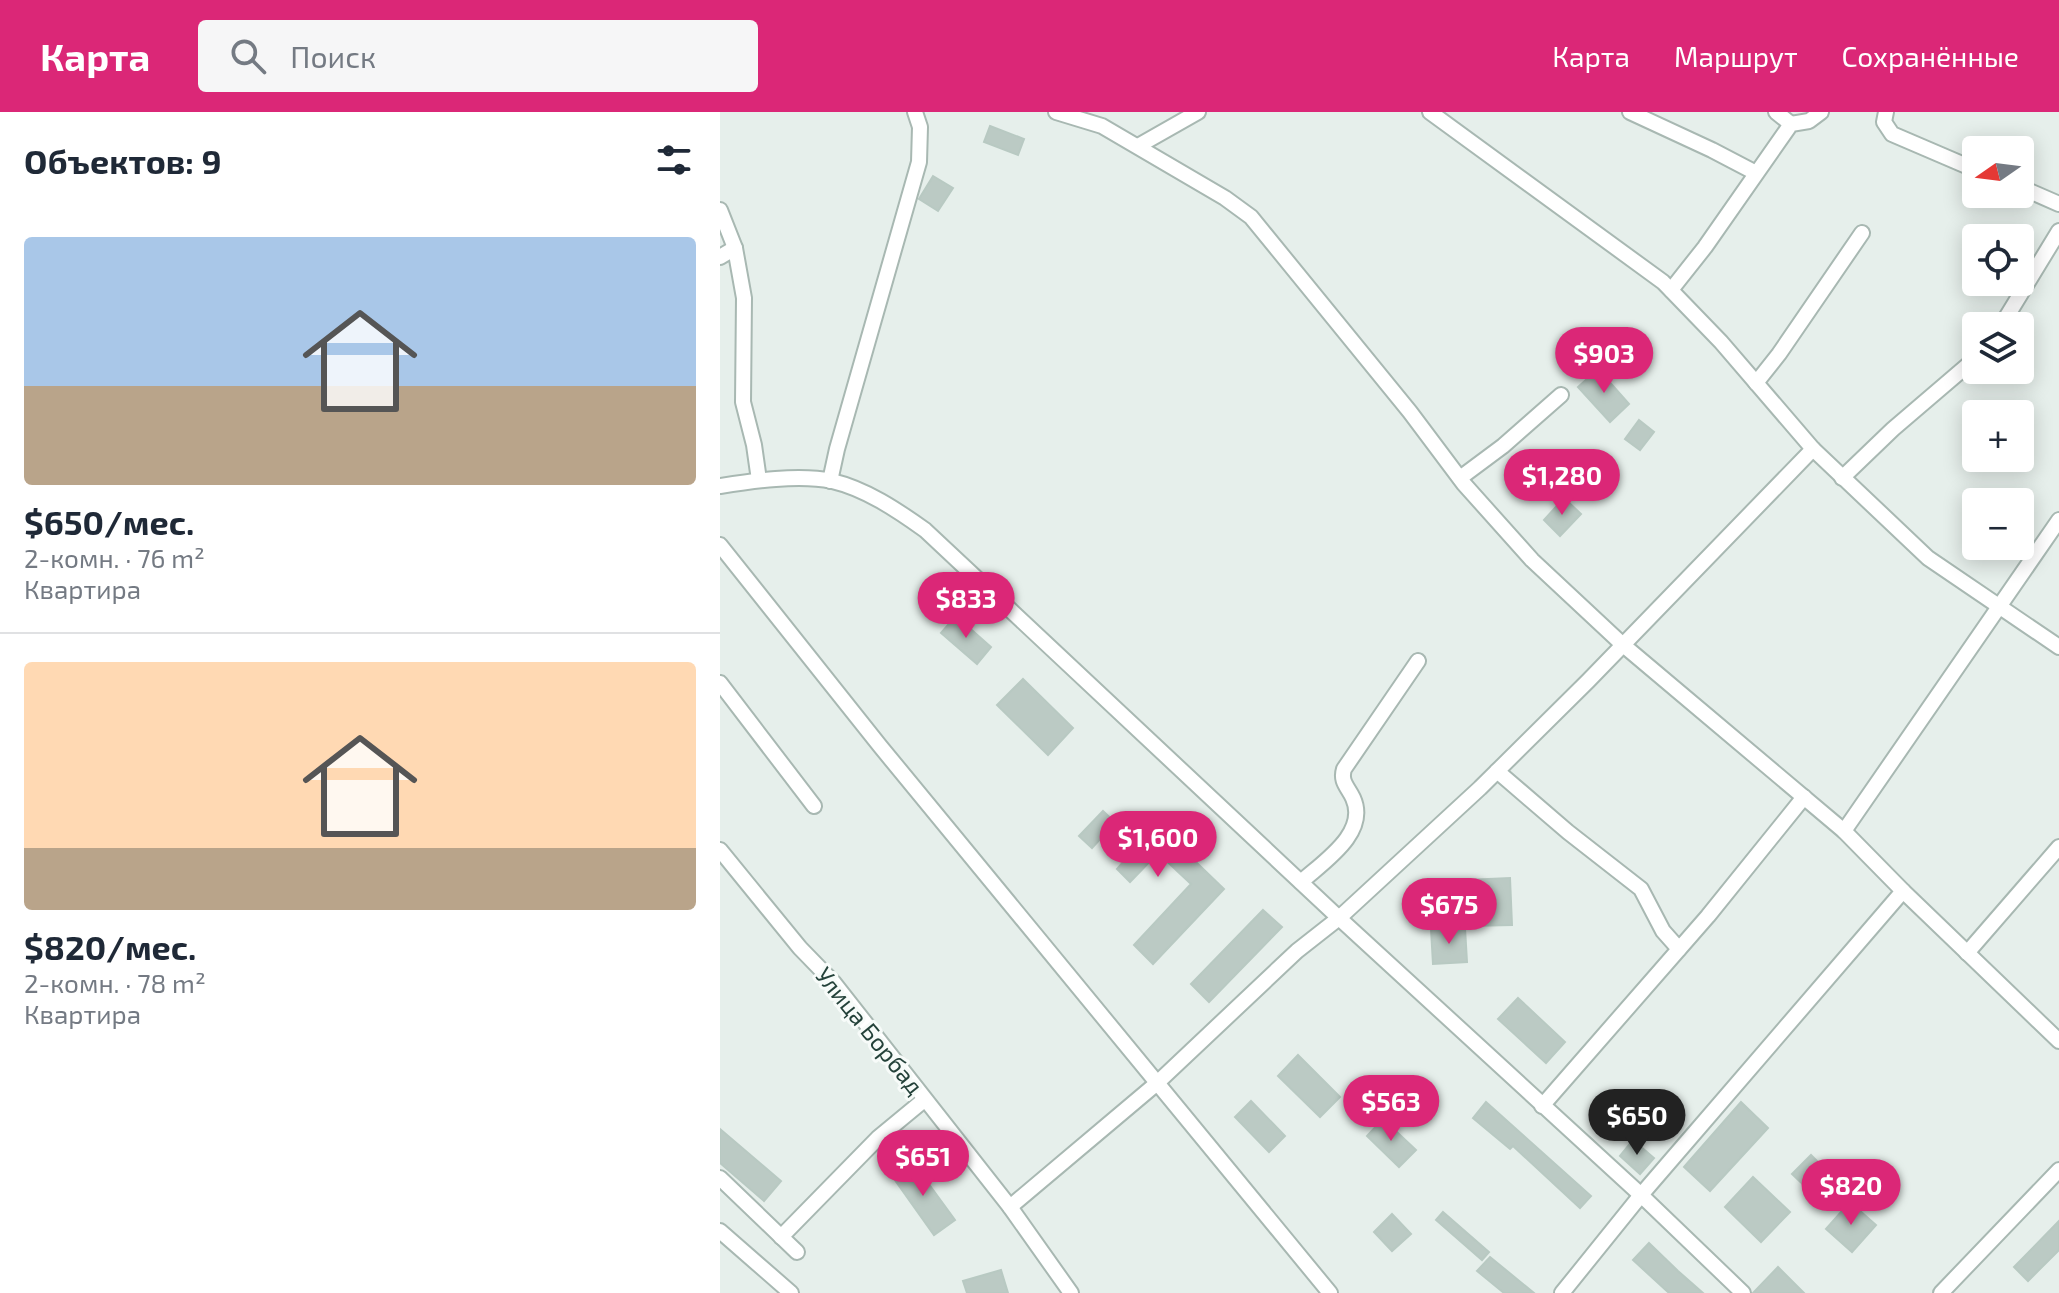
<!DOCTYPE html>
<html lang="ru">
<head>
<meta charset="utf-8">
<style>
	:root { --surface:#fff; --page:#f6f6f7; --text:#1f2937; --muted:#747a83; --line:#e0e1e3; --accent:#db2777 }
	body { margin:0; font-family:"Exo 2",sans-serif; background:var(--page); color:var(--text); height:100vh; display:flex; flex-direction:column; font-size:30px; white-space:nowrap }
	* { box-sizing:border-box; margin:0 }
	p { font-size:26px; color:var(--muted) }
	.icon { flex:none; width:44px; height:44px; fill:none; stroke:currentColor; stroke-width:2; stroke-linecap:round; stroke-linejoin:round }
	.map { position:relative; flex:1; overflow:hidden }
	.sheet { display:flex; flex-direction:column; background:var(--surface); width:720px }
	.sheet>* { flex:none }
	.needle { width:52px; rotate:256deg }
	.fabs { position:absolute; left:1242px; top:24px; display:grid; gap:16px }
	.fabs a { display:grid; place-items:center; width:72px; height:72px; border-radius:8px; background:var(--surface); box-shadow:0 4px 20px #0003; font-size:40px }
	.price { position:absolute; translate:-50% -68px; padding:0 18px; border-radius:28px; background:var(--accent); color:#fff; font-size:26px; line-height:52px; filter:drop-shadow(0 2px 4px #0008) }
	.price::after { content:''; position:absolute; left:50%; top:48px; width:24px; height:18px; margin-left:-12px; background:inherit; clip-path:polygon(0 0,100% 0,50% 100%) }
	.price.active { background:#222; color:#fff }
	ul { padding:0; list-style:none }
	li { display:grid; align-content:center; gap:16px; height:424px; padding:0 24px }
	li+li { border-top:2px solid var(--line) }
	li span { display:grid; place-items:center; height:248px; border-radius:8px; color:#555 }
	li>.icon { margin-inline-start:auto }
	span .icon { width:144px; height:144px; fill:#fffc; stroke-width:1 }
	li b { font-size:34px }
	h2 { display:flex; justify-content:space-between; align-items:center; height:96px; padding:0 24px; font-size:34px }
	header { display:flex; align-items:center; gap:48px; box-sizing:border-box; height:112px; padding:0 40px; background:var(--accent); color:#fff }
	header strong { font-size:38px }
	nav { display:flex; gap:44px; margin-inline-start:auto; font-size:28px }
	.search { width:560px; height:72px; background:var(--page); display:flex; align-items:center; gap:20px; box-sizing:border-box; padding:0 28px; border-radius:8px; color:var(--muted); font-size:30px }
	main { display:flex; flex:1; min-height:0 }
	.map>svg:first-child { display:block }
	.building { fill:#bbcac4; stroke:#b8c9c2; stroke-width:2 }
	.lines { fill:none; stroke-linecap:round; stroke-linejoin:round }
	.minor-casing { stroke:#a8b8b2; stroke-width:18 }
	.minor { stroke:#fff; stroke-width:14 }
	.labels { text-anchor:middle; stroke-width:6; stroke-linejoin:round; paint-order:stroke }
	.street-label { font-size:24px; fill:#24423a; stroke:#f7fbf9 }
</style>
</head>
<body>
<header>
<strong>Карта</strong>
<div class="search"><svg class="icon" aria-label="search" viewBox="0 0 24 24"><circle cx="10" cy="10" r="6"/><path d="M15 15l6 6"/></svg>Поиск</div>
<nav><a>Карта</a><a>Маршрут</a><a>Сохранённые</a></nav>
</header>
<main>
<section class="sheet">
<h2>Объектов: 9<svg class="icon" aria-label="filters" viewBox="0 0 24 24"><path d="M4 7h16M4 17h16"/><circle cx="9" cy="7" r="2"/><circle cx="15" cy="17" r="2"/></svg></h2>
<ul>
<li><span style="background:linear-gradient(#a9c7e8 60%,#b9a48a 0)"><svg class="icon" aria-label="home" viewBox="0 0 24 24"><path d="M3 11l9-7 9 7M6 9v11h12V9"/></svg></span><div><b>$650/мес.</b><p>2-комн. · 76 m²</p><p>Квартира</p></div></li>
<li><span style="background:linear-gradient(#ffd9b3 75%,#b9a48a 0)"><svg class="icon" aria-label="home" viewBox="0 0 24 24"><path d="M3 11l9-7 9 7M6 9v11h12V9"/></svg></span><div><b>$820/мес.</b><p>2-комн. · 78 m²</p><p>Квартира</p></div></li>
</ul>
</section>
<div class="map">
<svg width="1339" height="1181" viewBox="0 0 1339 1181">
	<rect width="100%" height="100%" fill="#e6efeb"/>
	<g class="building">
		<polygon points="270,14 304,27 298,43 264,30"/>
		<polygon points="213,64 233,76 218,99 199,87"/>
		<polygon points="878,257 909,292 890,310 858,275"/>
		<polygon points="919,308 934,320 920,338 905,327"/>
		<polygon points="844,386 861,402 840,424 824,408"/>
		<polygon points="236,504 271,535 257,552 221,521"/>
		<polygon points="303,567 353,616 328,643 277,593"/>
		<polygon points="383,699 417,731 440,707 455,720 450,725 504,777 433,852 414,833 471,772 438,741 410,770 397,757 405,748 382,725 372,736 359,724"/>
		<polygon points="790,766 792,813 748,814 746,768"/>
		<polygon points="543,798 562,815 489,890 471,872"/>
		<polygon points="745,816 747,850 713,852 711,817"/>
		<polygon points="798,886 845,930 826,951 778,907"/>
		<polygon points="578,943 620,985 600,1005 558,964"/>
		<polygon points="531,989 565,1024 549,1040 515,1005"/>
		<polygon points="766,990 871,1084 860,1096 793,1034 790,1037 753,1006"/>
		<polygon points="1021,990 1048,1016 990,1079 964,1055"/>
		<polygon points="663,1007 696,1038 679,1055 647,1024"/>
		<polygon points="0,1017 61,1069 44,1089 0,1051"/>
		<polygon points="913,1028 934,1046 920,1062 900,1044"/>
		<polygon points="1091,1043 1108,1060 1090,1079 1072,1062"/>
		<polygon points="192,1049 235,1108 214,1123 172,1064"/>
		<polygon points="1033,1065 1070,1100 1041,1130 1005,1095"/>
		<polygon points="1130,1090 1156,1113 1132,1140 1106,1117"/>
		<polygon points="723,1100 769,1140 762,1148 716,1108"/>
		<polygon points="672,1102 691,1122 672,1139 654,1120"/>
		<polygon points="1339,1109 1339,1138 1308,1169 1294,1155"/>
		<polygon points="929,1131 958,1159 983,1181 949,1181 913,1148"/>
		<polygon points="770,1145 814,1181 784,1181 757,1159"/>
		<polygon points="1058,1155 1084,1181 1033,1181"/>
		<polygon points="281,1158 288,1181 247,1181 243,1169"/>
	</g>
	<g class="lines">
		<defs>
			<g id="minor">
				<polyline points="336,0 382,14 505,86 531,105 690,300 744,372 812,448 902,532 1124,719 1183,779 921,1083 842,1181"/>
				<polyline points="710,0 943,170 1001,230 1093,337 1208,446 1339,535"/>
				<polyline points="910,0 992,38 1036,61"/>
				<polyline points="1056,0 1071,12"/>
				<polyline points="1166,0 1164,10 1172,22 1256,58"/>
				<polyline points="418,34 478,0"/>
				<polyline points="1300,75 1339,92"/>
				<polyline points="0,98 15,136 24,186 23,290 34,333 39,368"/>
				<polyline points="0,145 15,136"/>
				<polyline points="951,178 985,135 1071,12 1089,9 1101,0"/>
				<polyline points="1281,214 1339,119"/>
				<polyline points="1036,271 1059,242 1142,121"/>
				<polyline points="740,366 783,334 841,283"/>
				<polyline points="1122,366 1173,317 1256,246"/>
				<polyline points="110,369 117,337 199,50 200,15 195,0"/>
				<path d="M0,374C32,369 79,362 112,369C146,377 177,398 205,418L619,806L921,1083L1023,1181"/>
				<polyline points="0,433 160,634 610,1181"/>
				<polyline points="0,571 94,694"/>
				<polyline points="777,659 848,720 921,777 943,819 959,837"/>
				<polyline points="1124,719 1339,408"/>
				<polyline points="0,738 80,836 114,871 290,1095 351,1181"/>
				<path d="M581,770C603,750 649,721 633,686C628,675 620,670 624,657L698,549"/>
				<polyline points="1183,779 1339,929"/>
				<polyline points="1247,841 1339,735"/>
				<polyline points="822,994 988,804 1084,685"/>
				<polyline points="0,1066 77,1140"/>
				<polyline points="290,1095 436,972 577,839 619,806 760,676 868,569 1093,337"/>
				<polyline points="0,1119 71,1181"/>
				<polyline points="61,1125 158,1026 204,988"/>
				<polyline points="1221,1181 1339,1058"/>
			</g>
		</defs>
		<use href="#minor" class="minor-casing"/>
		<use href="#minor" class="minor"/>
	</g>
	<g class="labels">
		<g class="street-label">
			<text transform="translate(149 919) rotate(51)" y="8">Улица Борбад</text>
		</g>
	</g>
</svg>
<div class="fabs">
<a><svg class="needle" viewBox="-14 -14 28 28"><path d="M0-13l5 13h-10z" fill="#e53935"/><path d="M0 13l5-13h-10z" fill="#747a83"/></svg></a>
<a><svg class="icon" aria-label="locate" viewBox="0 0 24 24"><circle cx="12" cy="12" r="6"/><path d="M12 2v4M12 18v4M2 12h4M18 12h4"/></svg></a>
<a><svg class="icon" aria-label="layers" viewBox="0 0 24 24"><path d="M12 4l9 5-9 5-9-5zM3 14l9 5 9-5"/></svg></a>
<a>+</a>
<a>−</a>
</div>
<b class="price" style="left:884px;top:283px">$903</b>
<b class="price" style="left:842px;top:405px">$1,280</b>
<b class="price" style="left:246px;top:528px">$833</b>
<b class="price" style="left:438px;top:767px">$1,600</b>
<b class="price" style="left:729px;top:834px">$675</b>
<b class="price" style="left:671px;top:1031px">$563</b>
<b class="price active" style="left:917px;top:1045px">$650</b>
<b class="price" style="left:203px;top:1086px">$651</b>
<b class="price" style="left:1131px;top:1115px">$820</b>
</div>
</main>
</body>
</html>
